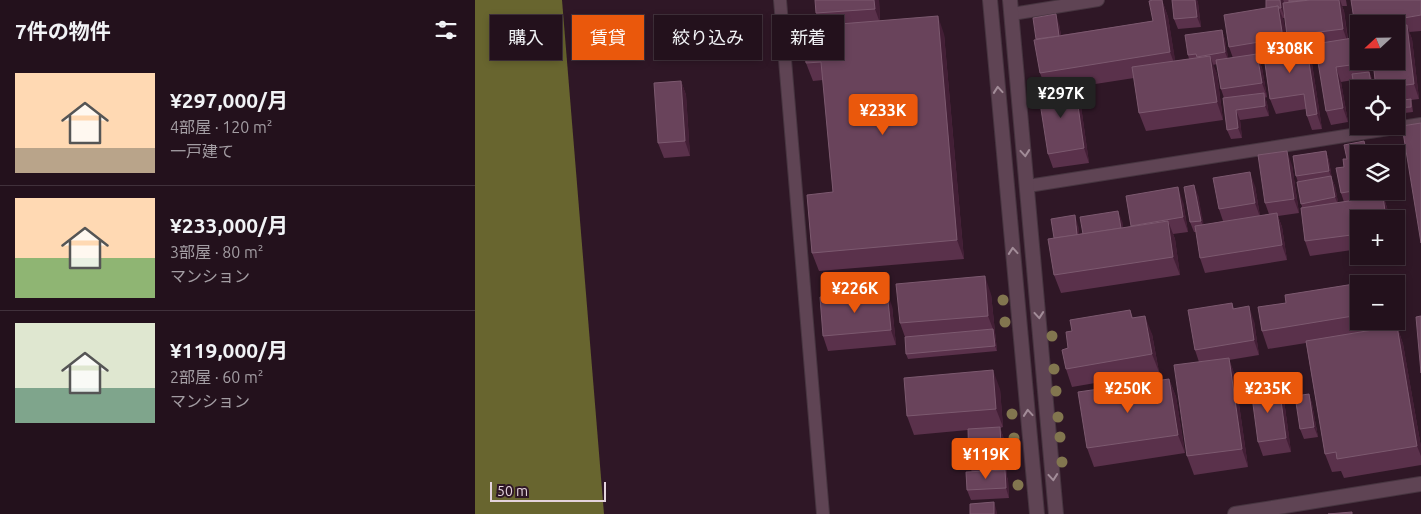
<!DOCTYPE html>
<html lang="ja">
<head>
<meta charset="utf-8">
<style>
	:root { --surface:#23111c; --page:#2b1a25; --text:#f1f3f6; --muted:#a39da3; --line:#40313b; --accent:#ea580c }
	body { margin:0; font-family:Ubuntu,"Noto Sans JP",sans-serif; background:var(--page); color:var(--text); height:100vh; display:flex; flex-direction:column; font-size:19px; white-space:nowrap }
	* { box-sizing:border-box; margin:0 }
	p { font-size:16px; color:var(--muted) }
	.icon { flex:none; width:28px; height:28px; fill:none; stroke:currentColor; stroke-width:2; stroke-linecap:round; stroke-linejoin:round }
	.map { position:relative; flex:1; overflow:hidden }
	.details { display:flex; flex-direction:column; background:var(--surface); width:475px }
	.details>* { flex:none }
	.guide { position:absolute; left:15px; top:15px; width:475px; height:45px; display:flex; gap:10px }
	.needle { width:32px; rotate:248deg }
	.controls { position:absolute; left:875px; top:15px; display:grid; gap:10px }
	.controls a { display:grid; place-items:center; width:55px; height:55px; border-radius:0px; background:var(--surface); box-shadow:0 2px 8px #0003,0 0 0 1px var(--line); font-size:25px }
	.scale { position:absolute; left:15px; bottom:12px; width:116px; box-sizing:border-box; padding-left:5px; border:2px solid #e4d3dd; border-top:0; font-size:14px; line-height:18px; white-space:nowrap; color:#e4d3dd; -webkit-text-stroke:4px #2f1726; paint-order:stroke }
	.price { position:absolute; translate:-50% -42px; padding:0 11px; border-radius:5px; background:var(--accent); color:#fff; font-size:16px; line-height:32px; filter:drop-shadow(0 1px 2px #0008) }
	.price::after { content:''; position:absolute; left:50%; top:30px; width:15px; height:11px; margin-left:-8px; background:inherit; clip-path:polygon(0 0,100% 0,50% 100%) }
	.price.current { background:#222; color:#fff }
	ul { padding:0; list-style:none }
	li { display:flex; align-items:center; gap:15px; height:125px; padding:0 15px }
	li+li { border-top:1px solid var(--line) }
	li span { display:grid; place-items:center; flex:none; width:140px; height:100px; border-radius:0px; color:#555 }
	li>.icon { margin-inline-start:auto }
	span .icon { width:60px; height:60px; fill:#fffc; stroke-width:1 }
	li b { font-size:21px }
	h2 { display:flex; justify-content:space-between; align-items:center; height:60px; padding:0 15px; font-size:21px }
	.tag { padding:0 18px; border-radius:0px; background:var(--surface); box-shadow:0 2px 8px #0003,0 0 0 1px var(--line); font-size:18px; line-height:45px }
	.tag.current { background:var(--accent); color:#fff }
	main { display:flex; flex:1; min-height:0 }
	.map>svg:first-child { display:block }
	.water { fill:#68652f }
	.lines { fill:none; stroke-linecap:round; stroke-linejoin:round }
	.minor-casing { stroke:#473540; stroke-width:14 }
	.tertiary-casing { stroke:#473540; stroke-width:16 }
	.minor { stroke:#5f4454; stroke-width:12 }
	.tertiary { stroke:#5f4454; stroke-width:14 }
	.tree { fill:#82764f }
	.wall { fill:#5a314b; fill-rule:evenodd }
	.shaded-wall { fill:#431f36 }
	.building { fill:#69435b; stroke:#7c596f }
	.oneway { stroke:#a28c98 }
</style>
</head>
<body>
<main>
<section class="details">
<h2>7件の物件<svg class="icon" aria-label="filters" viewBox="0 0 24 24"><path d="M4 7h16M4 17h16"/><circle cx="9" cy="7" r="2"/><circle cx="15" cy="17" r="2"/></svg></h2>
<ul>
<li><span style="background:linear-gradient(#ffd9b3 75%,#b9a48a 0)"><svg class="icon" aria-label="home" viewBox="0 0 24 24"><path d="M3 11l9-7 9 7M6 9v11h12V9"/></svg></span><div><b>¥297,000/月</b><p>4部屋 · 120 m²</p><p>一戸建て</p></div></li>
<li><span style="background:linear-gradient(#ffd9b3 60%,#8fb573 0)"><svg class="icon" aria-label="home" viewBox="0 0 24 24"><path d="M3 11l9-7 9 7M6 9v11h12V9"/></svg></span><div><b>¥233,000/月</b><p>3部屋 · 80 m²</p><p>マンション</p></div></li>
<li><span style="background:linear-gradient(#dfe7d0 65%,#7fa58c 0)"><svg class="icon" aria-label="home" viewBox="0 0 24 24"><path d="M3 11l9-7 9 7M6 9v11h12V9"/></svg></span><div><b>¥119,000/月</b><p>2部屋 · 60 m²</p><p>マンション</p></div></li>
</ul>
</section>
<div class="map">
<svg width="946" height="514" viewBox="0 0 946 514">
	<rect width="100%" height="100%" fill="#2f1726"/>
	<polygon class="water" points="0,0 87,0 129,514 0,514"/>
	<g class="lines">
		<defs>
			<g id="minor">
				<polyline points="305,0 348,514"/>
				<polyline points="537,14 623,0"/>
				<polyline points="553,186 946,124"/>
			</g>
			<g id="tertiary">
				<polyline points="515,0 562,514"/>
				<polyline points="535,0 581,514"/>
				<polyline points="760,514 946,484"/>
			</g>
		</defs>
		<use href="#minor" class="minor-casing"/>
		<use href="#tertiary" class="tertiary-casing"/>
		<use href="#minor" class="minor"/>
		<use href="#tertiary" class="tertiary"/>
	</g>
	<g class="tree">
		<circle cx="528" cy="300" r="5.5"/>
		<circle cx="530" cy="322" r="5.5"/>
		<circle cx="577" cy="336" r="5.5"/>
		<circle cx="579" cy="369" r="5.5"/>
		<circle cx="581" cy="391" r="5.5"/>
		<circle cx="537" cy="414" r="5.5"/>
		<circle cx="583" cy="417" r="5.5"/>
		<circle cx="585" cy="437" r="5.5"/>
		<circle cx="539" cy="438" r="5.5"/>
		<circle cx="587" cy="462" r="5.5"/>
		<circle cx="543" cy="485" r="5.5"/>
	</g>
	<g class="wall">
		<polygon points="404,0 405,21 469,34 489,259 344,271 337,253 358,192 348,80 338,81 331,63 346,26 341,13"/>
		<path d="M687,0L693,17L700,61L714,59L713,55L747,30L750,40L753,58H758L754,47L791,8L809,3L808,0H871L872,6H867L869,11L873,39L893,61L895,74L898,82L899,89H884L883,101L880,91L878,80L866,82L873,122L856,125L851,111L841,47L833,48L836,57L847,129L837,130L832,116L831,109L801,114L795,99L789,56L783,57L787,68L792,97L790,98L792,103L794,116L765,120L767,138L756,139L752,130L749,98L746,89L742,64L738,65L742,74L748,120L671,131L664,113L659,78L601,87L605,99L614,163L578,168L573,154L571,89L565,73L561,39L584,24L586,35L678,21ZM808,18H810L812,36L816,45H812Z"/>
		<polygon points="697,0 722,0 723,3 726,27 703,29 699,19"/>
		<polygon points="876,0 946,0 946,31 934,32 937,39 944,99 936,100 937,104 938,112 921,114 921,89 901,89 898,61 921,61 921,24 884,24 884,37 880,26"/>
		<polygon points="206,81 211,95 215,156 189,158 183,143"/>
		<polygon points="889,141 894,154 914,150 915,154 884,154 884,191 921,191 921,156 926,168 931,197 910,201 913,211 914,219 884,219 884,249 835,256 830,241 826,208 827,207 822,182 823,182 821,176 818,156 851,151 854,161 857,179 860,186 863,203 869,202 866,193 861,168 869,167 868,159 872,159 869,145"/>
		<polygon points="817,165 824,213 803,216 807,227 812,260 730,273 725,258 721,232 719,232 715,222 723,195 728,225 748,221 744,209 780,186 785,216 794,214 790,203"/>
		<polygon points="651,196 708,202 713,232 698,234 700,239 705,275 586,293 579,275 579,238 603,225 604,234 647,221 648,228 656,226"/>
		<polygon points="898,281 899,284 884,284 884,321 908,321 909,328 922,326 928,344 946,447 946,465 869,478 866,471 857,472 850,454 831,343 793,349 787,331 783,307 811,303 810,295"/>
		<polygon points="516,294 522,351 433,359 431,354 430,337 425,323"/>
		<polygon points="757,303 759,309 779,321 784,355 754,360 760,376 773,467 719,475 712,456 724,362 720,350"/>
		<polygon points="417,306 421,345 353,351 348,336"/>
		<polygon points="655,310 658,318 677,334 684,372 597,387 591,369 593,348 597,331"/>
		<polygon points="694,379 701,397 710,453 619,467 612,448"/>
		<polygon points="525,389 528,427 525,428 530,442 532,477 533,480 534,498 496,500 492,490 497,472 494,465 493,430 439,435 432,416"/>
		<polygon points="834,394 837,404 843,437 829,439 825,429"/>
		<polygon points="809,400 816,452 788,456 783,442"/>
	</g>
	<g class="shaded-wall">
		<polygon points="399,0 404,0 405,23 400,9"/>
		<polygon points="687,0 693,17 702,71 695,52"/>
		<polygon points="720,0 722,0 723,3 726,27 722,17"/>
		<polygon points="805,0 808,0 810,18 806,8"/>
		<polygon points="864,0 865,0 869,11 873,43 868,29"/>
		<polygon points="803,6 809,21 814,52 808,38"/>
		<polygon points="581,14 584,24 588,49 585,40"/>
		<polygon points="463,16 469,34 489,259 482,240"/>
		<polygon points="932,25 937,39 944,99 939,84"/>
		<polygon points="747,30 750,40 754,62 750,52"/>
		<polygon points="831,43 836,57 847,129 842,114"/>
		<polygon points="782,54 787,68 792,97 787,83"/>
		<polygon points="735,56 742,74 748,120 742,102"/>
		<polygon points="890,61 893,61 895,74 898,82 899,89 897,88 895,76"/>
		<polygon points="861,67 866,82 873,122 868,108"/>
		<polygon points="206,81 211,95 215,156 210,141"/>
		<polygon points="600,85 605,99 614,163 609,148"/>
		<polygon points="789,93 792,103 794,116 790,106"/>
		<polygon points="761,110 765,120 767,138 763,128"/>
		<polygon points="889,141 894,154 892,154"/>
		<polygon points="812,151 817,165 824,213 819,199"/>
		<polygon points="851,151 854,161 857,179 860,186 864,207 860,197 857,179 854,171"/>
		<polygon points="921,156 926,168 931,197 926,182"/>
		<polygon points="775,172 780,186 785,217 780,203"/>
		<polygon points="719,185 723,195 730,231 726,221"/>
		<polygon points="703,187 708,202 713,232 708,217"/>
		<polygon points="908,196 913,211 914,219 911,219"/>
		<polygon points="643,211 647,221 650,240 646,230"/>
		<polygon points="802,213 807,227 812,260 807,245"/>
		<polygon points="600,215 603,225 606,247 603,237"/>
		<polygon points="693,221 700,239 705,275 698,257"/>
		<polygon points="510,276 516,294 522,351 520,346 518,329 513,316"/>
		<polygon points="412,291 417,306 421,345 416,330"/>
		<polygon points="774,306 779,321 784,355 779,340"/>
		<polygon points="670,316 677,334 684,372 677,354"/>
		<polygon points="922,326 928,344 946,447 946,456 942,446"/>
		<polygon points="754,358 760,376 773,467 767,449"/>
		<polygon points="518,370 525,389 528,427 521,409"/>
		<polygon points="694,379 701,397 710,453 703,435"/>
		<polygon points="804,386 809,400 816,452 811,438"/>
		<polygon points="834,394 837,404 843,437 839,427"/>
		<polygon points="525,427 530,442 532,477 533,480 534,498 531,488 530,470 527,463"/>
		<polygon points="519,502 522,512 522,514 519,514"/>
	</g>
	<g class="building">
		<polygon points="340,0 399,0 400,9 341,13"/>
		<polygon points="678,0 687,0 695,52 565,73 559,40 678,21 674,1"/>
		<polygon points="697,0 720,0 722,17 699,19"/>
		<polygon points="791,0 805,0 806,8 804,8 803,6 791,8"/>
		<polygon points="814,0 832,0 814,2"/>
		<polygon points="835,0 864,0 868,29 812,36 808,3"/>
		<polygon points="876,0 946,0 946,15 895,24 884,24 884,26 880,26"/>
		<polygon points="803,6 808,38 754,47 749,15"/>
		<polygon points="581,14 584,36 561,39 558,18"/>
		<polygon points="463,16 482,240 337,253 332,195 358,192 346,62 331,63 328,27"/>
		<polygon points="932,25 939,84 901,89 898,61 921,61 921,26"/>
		<polygon points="747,30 750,52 722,57 721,54 713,55 710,35"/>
		<polygon points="884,37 884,61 890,61 890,63 861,67 868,108 851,111 840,44"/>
		<polygon points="831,43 842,114 832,116 829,94 795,99 788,49"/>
		<polygon points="782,54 787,83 746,89 741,60"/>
		<polygon points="735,56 742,102 664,113 657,67"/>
		<polygon points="894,72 897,88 884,89 884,90 880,91 877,74"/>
		<polygon points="206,81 210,141 183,143 179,83"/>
		<polygon points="600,85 609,148 573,154 563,90"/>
		<polygon points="789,93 790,106 761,110 763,128 752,130 748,98"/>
		<polygon points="936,99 936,107 921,108 921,101"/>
		<polygon points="946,123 946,243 927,126"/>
		<polygon points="889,141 892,154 884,154 884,190 866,193 861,168 869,167 868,159 872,159 869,145"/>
		<polygon points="914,150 914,154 893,154"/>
		<polygon points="812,151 819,199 790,203 783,155"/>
		<polygon points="851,151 854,171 821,176 818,156"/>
		<polygon points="921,158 926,182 921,183"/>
		<polygon points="775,172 780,203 744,209 738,178"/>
		<polygon points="856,176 860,197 826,204 822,182"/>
		<polygon points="719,185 726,221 715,222 709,187"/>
		<polygon points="703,187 708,217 656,226 651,196"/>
		<polygon points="908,196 911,219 884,219 884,234 830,241 826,208"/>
		<polygon points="643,211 646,228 608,234 605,217"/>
		<polygon points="802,213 807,245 725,258 720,226"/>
		<polygon points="600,215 602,235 579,238 576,219"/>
		<polygon points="693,221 698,257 579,275 573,239"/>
		<polygon points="510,276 513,316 425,323 421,284"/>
		<polygon points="898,281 898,284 884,284 884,315 787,331 783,307 811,303 810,295"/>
		<polygon points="412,291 416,330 348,336 345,297"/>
		<polygon points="757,303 758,309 774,306 779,340 720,350 713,310"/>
		<polygon points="655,310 657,318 670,316 677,354 591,369 587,350 593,348 591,332 597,331 595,320"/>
		<polygon points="946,316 946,373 941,317"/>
		<polygon points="922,326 942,446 862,459 861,452 850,454 831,341"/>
		<polygon points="518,329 520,346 431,354 430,337"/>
		<polygon points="754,358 767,449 712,456 699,365"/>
		<polygon points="518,370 521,409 432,416 429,378"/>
		<polygon points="694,379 703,435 612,448 603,392"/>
		<polygon points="804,386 811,438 783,442 776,389"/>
		<polygon points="834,394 839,427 825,429 820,396"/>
		<polygon points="525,427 527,463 494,465 493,429"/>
		<polygon points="530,470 531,488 492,490 491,472"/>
		<polygon points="519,502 519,514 495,514 495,504"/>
		<polygon points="877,512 877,514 853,514"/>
	</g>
	<defs><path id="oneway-chevron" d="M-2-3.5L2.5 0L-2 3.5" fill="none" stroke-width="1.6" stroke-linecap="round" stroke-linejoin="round" transform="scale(1.25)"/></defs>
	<g class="oneway">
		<use href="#oneway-chevron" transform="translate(523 90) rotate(-95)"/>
		<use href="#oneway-chevron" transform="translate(550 153) rotate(85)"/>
		<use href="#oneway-chevron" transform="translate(538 251) rotate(-95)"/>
		<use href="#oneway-chevron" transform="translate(564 315) rotate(85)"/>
		<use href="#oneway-chevron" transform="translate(553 413) rotate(-95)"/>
		<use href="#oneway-chevron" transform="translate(578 477) rotate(85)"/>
	</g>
</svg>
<div class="controls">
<a><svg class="needle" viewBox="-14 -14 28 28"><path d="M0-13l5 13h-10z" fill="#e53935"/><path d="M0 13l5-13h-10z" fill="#a39da3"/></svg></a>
<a><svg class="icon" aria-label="locate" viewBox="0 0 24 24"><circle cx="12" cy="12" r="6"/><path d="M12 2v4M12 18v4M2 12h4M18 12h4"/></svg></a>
<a><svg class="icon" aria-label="layers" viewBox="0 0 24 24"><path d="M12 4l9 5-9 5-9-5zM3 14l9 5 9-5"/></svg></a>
<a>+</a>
<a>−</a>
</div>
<div class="scale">50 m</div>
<b class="price" style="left:815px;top:74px">¥308K</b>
<b class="price current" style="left:586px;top:119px">¥297K</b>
<b class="price" style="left:408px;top:136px">¥233K</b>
<b class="price" style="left:380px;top:314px">¥226K</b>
<b class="price" style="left:653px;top:414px">¥250K</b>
<b class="price" style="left:793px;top:414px">¥235K</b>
<b class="price" style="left:511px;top:480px">¥119K</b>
<div class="guide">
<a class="tag">購入</a>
<a class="tag current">賃貸</a>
<a class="tag">絞り込み</a>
<a class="tag">新着</a>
</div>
</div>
</main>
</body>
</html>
